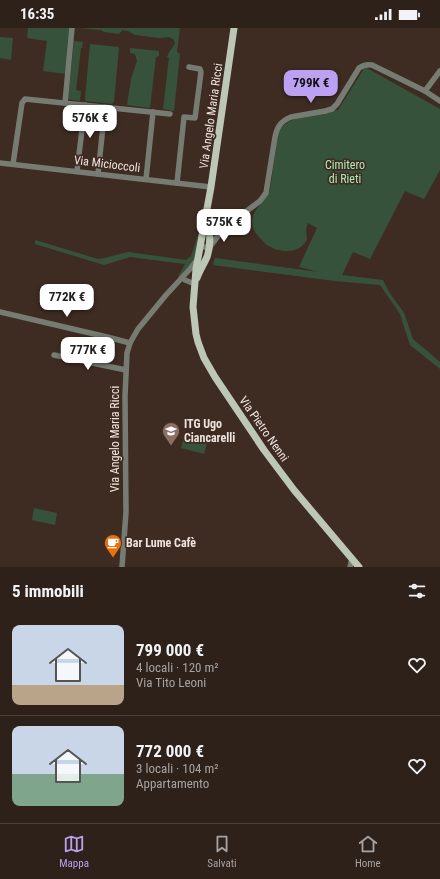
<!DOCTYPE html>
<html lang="it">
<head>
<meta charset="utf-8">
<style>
	:root { --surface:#2e211a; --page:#362923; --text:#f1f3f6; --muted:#a7a3a2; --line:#493e39; --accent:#bca0f2 }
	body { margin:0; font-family:"Roboto Condensed",sans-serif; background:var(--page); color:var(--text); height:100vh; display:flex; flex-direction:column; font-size:15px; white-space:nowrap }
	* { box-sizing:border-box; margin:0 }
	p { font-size:13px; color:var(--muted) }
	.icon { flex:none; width:22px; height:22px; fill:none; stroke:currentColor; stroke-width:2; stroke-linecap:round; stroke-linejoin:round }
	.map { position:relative; height:539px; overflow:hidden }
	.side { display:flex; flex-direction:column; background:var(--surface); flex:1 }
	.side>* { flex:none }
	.price { position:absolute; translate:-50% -34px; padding:0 9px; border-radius:8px; background:#fff; color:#222; font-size:13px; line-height:26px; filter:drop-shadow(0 1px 2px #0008) }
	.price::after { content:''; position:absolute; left:50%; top:24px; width:12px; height:9px; margin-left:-6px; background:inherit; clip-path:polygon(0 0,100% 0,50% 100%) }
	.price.selected { background:var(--accent); color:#111 }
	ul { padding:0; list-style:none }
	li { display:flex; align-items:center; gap:12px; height:100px; padding:0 12px }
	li+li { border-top:1px solid var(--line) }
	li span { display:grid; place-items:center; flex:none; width:112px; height:80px; border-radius:8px; color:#555 }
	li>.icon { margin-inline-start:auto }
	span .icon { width:48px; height:48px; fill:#fffc; stroke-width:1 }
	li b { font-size:17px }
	h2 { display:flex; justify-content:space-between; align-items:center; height:48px; padding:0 12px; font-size:17px }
	.status { display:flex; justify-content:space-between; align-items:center; height:28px; padding:0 20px; background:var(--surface); direction:ltr }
	.status svg { height:11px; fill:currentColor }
	.menu { display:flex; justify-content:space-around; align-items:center; height:56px; border-top:1px solid var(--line); background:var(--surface); font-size:11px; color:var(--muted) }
	.menu a { display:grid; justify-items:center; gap:2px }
	.menu .selected { color:var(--accent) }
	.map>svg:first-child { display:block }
	.green { fill:#37523b }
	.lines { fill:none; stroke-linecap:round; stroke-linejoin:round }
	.minor { stroke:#777c73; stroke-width:5.5 }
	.major { stroke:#bdc7b5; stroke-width:7 }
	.labels { text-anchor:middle; stroke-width:3.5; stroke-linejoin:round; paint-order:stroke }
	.street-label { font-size:12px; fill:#f0e3dd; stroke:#3e2c23 }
	.park-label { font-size:12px; fill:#aeecb6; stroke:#3e2c23 }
	.poi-label { font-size:12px; font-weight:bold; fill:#f0e3dd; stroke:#3e2c23; text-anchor:start }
</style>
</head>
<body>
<div class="status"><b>16:35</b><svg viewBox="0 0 49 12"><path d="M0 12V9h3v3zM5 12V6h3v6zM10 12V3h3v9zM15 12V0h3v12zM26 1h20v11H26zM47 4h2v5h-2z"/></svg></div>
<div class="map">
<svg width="440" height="539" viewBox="0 0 440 539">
	<rect width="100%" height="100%" fill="#3e2c23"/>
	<g class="green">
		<polygon points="28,0 71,0 67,46 43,43 47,13 27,10"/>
		<path d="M77,0H180L177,23L178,25L180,26L174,83L163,81L169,30L167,29C169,23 173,20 175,15L173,11L169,9L159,10L135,7L128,3L122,2L119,6L104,4L101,2Z"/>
		<polygon points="0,9 13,10 11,32 0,30"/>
		<polygon points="74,13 83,14 82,20 81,20 76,62 81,63 80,73 68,71"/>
		<polygon points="90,16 119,19 114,74 112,76 86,73 85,71"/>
		<polygon points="130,20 159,23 159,28 156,29 150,80 127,77 131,51 137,33 135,26 130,25"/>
		<path d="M365,39L440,81V142L424,171L405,163L370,231L353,224L342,247L383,252L389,264L404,285L413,311L440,334V341L410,317L400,286L380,257L335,253L213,237L215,230L319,244L299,239L317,200L308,195L306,201L307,212C305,214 304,216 303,217C294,226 277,224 267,217C265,216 263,213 261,211C256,206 252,200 252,194C252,181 265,175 270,162L278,106C286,86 320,85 338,82Z"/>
		<polygon points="199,204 200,204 195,235 186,247 178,249 185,236 130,229 104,237 35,216 35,212 98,231 105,230 128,224 186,232 191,228"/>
		<polygon points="184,409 207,415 204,426 181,420"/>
		<polygon points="34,480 57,485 55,497 32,492"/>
	</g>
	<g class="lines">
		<g class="minor">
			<polyline points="425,63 440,43"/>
			<polyline points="65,75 72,0"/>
			<polyline points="0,135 211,159"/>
			<polyline points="13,136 22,75 25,71 170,86"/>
			<polyline points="77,143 85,77"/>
			<polyline points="98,146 105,79"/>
			<polyline points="146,151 153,84"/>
			<polyline points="177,155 184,89 195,90 201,44 200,41 189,39"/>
			<polyline points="206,201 224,200"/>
			<path d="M200,218L209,220L224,200L260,173L266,165L275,109C277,99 281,93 291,89L325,83L332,81L337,76L359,40C363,37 367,36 372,37L425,63L440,73"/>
			<polyline points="185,252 195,256"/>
			<polyline points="0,284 107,309 130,315"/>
			<polyline points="54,327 126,342"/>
			<polyline points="122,539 126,484 125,368 127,325 130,315 138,301 166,267 190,241 197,232"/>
			<polyline points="350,539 352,530"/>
		</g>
		<g class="major">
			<polyline points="234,0 211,159 196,241 193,279 196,306 198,314 204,330 215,349 264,422 294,462 359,539"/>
			<path d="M197,250C200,242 204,236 207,229C212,215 209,201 209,187"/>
		</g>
	</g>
	<defs>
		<symbol id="school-pin" viewBox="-11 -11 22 30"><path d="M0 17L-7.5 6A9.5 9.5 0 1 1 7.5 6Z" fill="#8d6e63" stroke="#3e2c23"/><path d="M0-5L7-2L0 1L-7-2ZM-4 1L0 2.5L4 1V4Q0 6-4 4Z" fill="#fff"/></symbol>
		<symbol id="cafe-pin" viewBox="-11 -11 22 30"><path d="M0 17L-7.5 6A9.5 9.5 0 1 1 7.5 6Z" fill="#e8710a" stroke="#3e2c23"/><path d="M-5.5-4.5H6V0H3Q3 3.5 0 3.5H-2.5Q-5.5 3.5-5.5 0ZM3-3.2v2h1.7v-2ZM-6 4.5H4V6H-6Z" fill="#fff"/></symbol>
	</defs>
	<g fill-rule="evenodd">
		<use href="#school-pin" x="161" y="393" width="20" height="27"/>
		<use href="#cafe-pin" x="103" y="505" width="20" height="27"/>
	</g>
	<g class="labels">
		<g class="street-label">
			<text transform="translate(211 88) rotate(-82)" y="4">Via Angelo Maria Ricci</text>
			<text transform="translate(107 136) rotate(7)" y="4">Via Micioccoli</text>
			<text transform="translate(264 401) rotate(55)" y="4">Via Pietro Nenni</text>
			<text transform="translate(115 411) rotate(-90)" y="4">Via Angelo Maria Ricci</text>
		</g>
		<g class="park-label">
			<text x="345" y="141">Cimitero<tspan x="345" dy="14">di Rieti</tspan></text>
		</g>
		<g class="poi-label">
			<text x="184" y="400">ITG Ugo<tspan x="184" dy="14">Ciancarelli</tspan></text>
			<text x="126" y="519">Bar Lume Cafè</text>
		</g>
	</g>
</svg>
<b class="price selected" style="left:311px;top:76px">799K €</b>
<b class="price" style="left:90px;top:111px">576K €</b>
<b class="price" style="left:224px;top:215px">575K €</b>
<b class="price" style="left:67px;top:290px">772K €</b>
<b class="price" style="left:88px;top:343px">777K €</b>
</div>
<section class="side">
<h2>5 immobili<svg class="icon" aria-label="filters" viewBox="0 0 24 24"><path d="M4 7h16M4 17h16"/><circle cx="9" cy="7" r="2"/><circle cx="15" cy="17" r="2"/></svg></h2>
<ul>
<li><span style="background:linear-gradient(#c9d6e8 75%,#b9a48a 0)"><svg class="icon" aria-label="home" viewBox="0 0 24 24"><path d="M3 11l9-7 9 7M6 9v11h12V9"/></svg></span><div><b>799 000 €</b><p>4 locali · 120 m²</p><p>Via Tito Leoni</p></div><svg class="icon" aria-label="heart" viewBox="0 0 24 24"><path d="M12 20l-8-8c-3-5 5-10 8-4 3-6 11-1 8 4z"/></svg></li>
<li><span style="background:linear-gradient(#c9d6e8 60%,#7fa58c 0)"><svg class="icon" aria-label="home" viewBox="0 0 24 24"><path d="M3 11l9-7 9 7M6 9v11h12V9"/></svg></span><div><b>772 000 €</b><p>3 locali · 104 m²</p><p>Appartamento</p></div><svg class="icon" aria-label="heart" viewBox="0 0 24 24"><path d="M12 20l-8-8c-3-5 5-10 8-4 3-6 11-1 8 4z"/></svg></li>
</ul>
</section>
<nav class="menu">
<a class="selected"><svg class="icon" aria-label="map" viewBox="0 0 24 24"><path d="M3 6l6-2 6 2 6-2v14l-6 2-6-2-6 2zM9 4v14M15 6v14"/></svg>Mappa</a>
<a><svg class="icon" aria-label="saved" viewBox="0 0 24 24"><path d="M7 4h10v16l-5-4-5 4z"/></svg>Salvati</a>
<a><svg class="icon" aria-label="home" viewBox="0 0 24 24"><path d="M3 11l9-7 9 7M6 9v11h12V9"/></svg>Home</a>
</nav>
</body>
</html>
